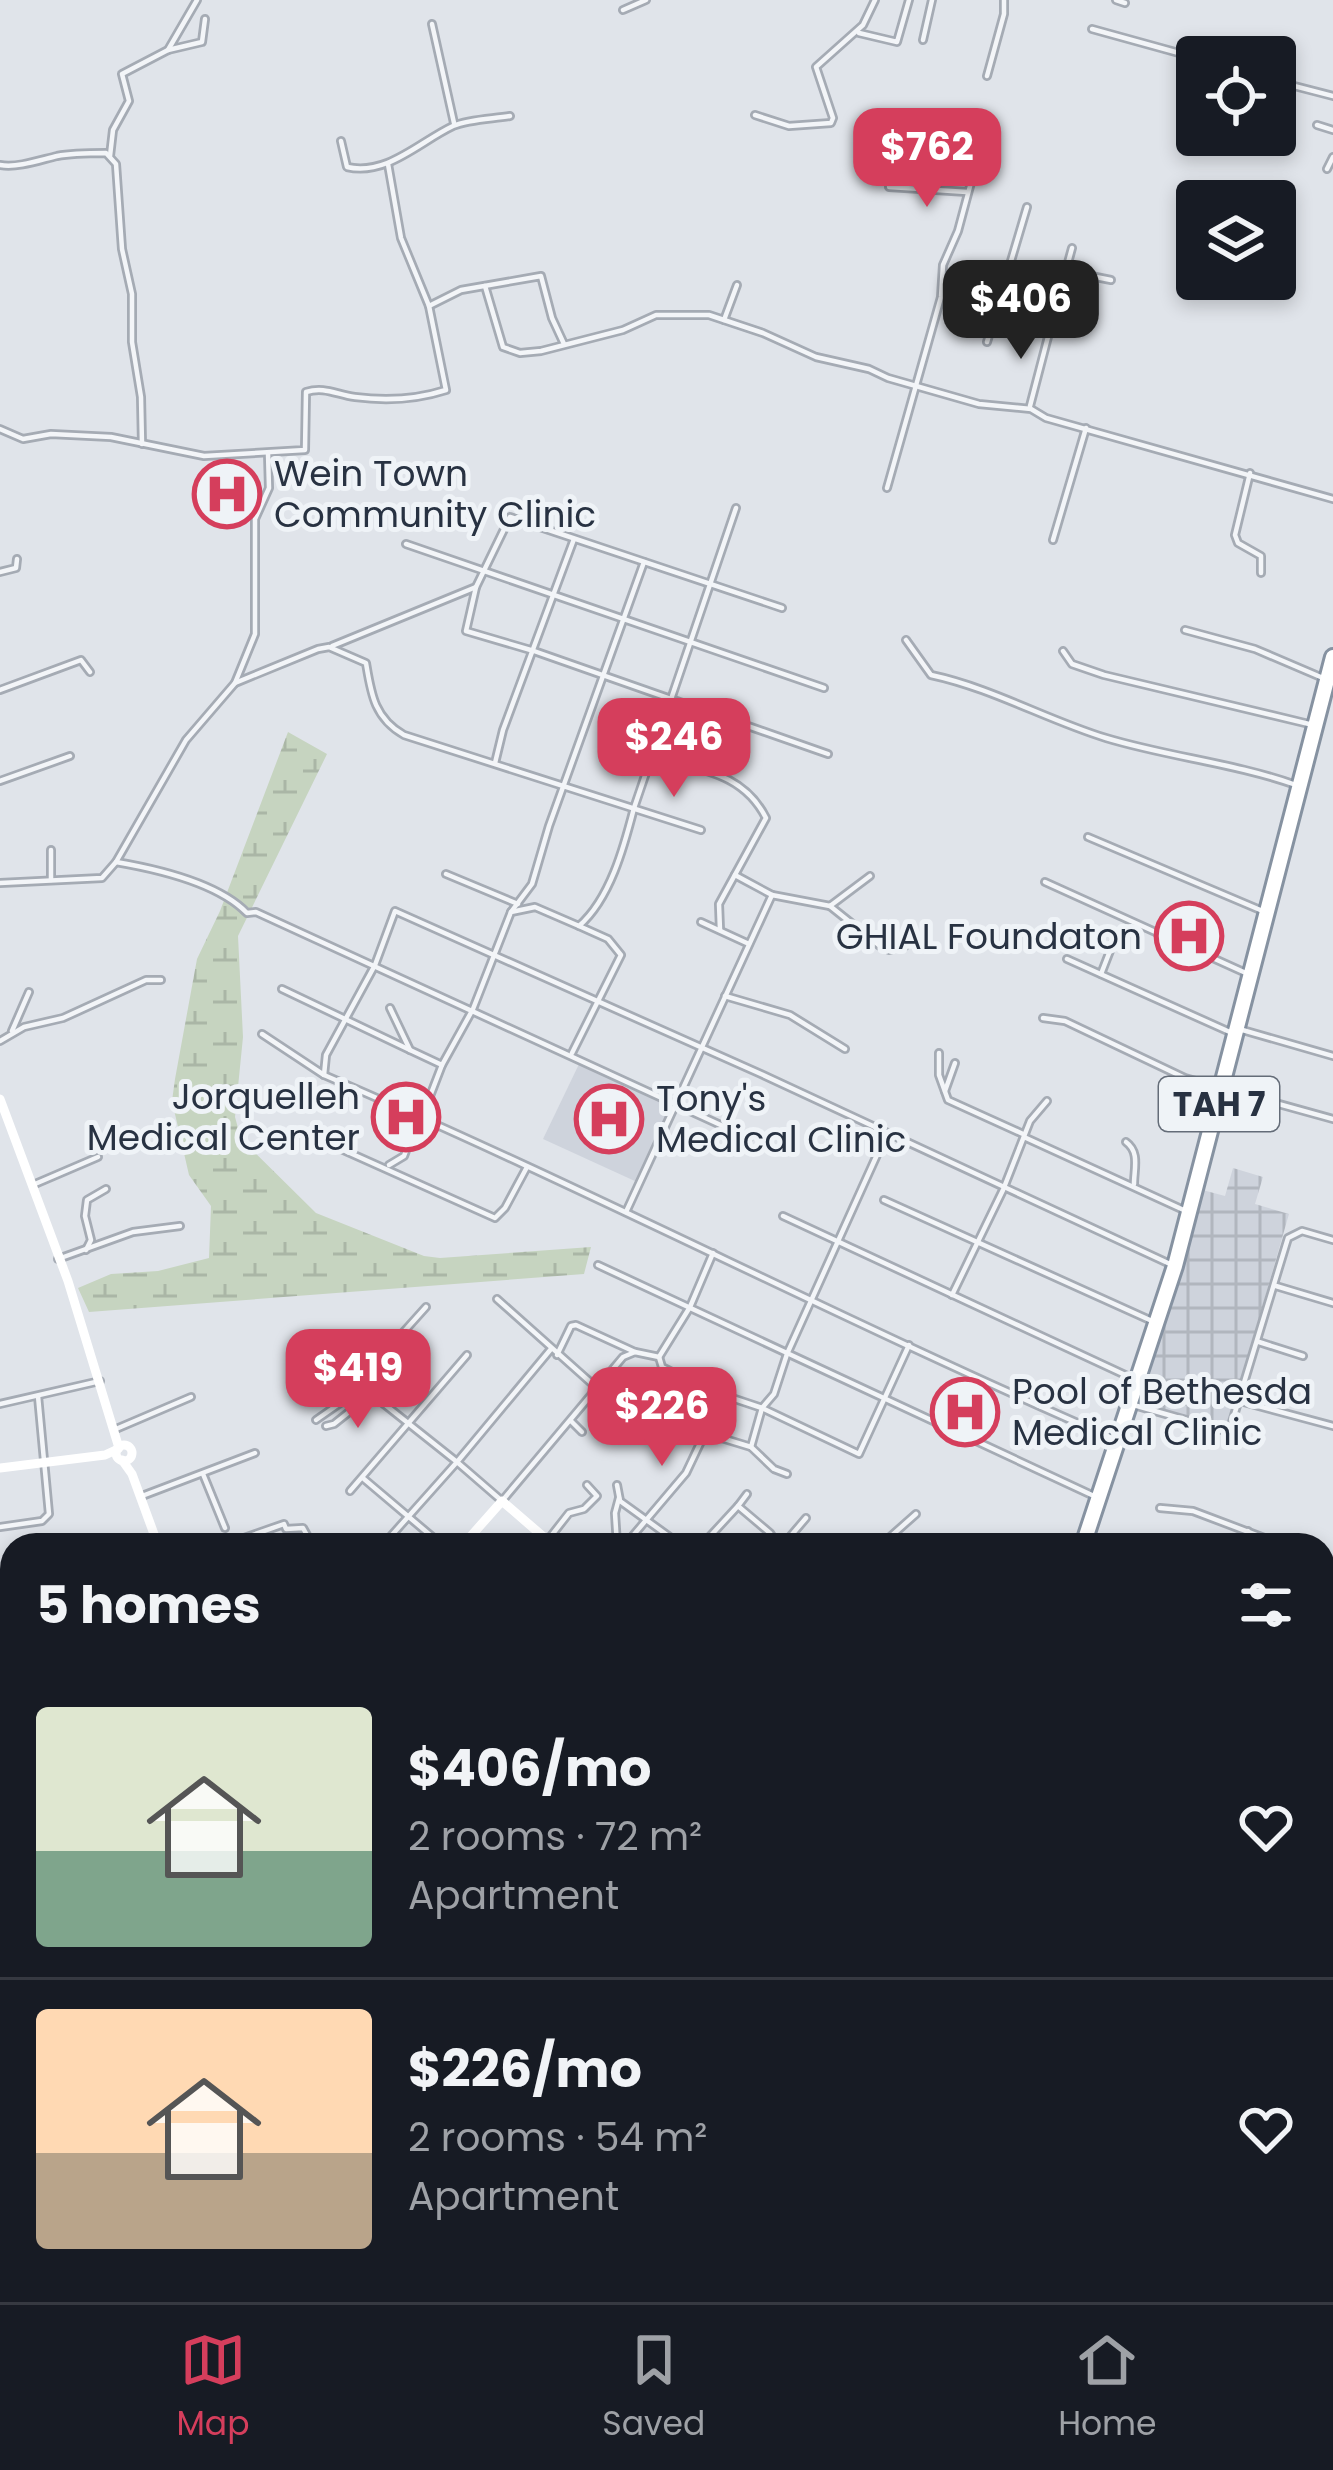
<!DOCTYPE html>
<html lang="en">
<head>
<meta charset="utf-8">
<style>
	:root { --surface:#171b24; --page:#20242c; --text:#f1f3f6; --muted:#9ea1a6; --line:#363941; --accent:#d53e5c }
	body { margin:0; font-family:Poppins,sans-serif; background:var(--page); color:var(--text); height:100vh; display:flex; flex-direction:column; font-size:45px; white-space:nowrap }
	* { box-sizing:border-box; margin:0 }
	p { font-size:39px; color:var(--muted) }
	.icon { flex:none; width:66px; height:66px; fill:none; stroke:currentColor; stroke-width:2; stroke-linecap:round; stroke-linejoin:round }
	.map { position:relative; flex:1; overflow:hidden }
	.details { position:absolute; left:0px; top:1533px; width:1335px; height:771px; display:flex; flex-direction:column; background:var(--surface); border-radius:36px 36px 0 0; box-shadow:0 6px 18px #0003 }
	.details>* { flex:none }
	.buttons { position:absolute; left:1176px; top:36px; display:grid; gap:24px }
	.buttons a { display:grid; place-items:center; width:120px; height:120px; border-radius:12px; background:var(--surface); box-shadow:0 6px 18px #0003; font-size:60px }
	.price { position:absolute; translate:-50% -102px; padding:0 27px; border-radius:24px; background:var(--accent); color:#fff; font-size:39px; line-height:78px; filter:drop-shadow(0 3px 6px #0008) }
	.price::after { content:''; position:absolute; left:50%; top:72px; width:36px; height:27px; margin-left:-18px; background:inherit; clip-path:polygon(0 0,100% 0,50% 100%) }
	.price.active { background:#222; color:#fff }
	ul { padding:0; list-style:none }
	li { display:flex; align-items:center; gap:36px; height:300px; padding:0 36px }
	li+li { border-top:3px solid var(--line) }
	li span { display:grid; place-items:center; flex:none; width:336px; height:240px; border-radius:12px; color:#555 }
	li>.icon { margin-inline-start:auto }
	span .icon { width:144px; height:144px; fill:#fffc; stroke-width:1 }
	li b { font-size:51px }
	h2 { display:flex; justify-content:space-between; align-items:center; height:144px; padding:0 36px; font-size:51px }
	.dock { display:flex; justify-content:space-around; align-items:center; height:168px; border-top:3px solid var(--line); background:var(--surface); font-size:33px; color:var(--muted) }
	.dock a { display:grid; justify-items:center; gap:6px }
	.dock .active { color:var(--accent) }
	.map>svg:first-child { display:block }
	.built { fill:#ced3dc }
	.industrial { fill:url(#industrial-grid) }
	.wetland { fill:url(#wetland-marsh) }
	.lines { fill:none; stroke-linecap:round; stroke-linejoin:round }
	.street-casing { stroke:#a5abb4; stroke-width:10 }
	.highway-casing { stroke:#8692a1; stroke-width:20 }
	.street { stroke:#f3f5f8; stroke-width:4.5 }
	.secondary { stroke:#fff; stroke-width:9 }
	.highway { stroke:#fff; stroke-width:14 }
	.labels { text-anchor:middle; stroke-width:10; stroke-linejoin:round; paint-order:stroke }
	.shield { fill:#eff3f7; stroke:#646c78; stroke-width:3 }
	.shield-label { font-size:33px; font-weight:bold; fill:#283242 }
	.poi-label { font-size:36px; fill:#283242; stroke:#eff3f7; text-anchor:start }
</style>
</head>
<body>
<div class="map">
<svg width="1333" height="2302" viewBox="0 0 1333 2302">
	<defs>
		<pattern id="industrial-grid" width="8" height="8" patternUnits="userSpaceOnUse" patternTransform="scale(3)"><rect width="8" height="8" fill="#ced3dc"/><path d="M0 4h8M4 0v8" fill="none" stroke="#b1b6be"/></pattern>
		<pattern id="wetland-marsh" width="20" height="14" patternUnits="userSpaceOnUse" patternTransform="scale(3)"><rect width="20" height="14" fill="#c6d4c0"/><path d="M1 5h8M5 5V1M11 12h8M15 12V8" fill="none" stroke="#aab6a6"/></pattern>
	</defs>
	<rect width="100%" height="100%" fill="#e0e4ea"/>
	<polygon class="built" points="580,1062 673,1104 637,1182 543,1139"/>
	<polygon class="industrial" points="1233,1168 1263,1177 1255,1204 1289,1214 1227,1429 1133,1403 1195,1188 1225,1196"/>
	<polygon class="wetland" points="288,732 327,754 238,936 243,1037 235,1117 241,1139 316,1213 424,1256 440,1258 591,1247 584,1274 89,1312 78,1288 111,1274 158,1271 209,1258 211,1206 189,1175 172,1101 175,1079 197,959 220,911"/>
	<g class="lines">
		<defs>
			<g id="street">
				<polyline points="1116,0 1125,3"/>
				<polyline points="623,10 646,0"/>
				<polyline points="432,24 454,123"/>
				<polyline points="1092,29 1197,58"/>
				<polyline points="859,33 897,42 909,0"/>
				<polyline points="923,40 932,0"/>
				<polyline points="168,50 202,42 205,19"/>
				<polyline points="987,76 1004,14 1004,0"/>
				<polyline points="1275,81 1333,96"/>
				<polyline points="755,115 789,126 831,123 833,118 816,67 863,25 875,0"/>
				<polyline points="1317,125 1333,130"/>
				<path d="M341,141L347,167C387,176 419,142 453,126C470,119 492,119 510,116"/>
				<polyline points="110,156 113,130 129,101 122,74 168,50 197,0"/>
				<path d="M0,165C18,168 40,160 57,156C72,153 91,153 106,153L116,164L122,249L132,294V342L141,397L142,444"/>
				<polyline points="1327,169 1333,157"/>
				<polyline points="889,187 967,192"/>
				<polyline points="1066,271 1111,280"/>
				<polyline points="485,286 503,347 520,353 541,351 623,330 656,315 709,315 763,333 816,357 869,369 888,378 979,404 1031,409 1046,418 1333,499"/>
				<polyline points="429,306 461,290 541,276 552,318 564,344"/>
				<polyline points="995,316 1049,333 1030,406"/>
				<polyline points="724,320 737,285"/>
				<polyline points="1049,333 1072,248"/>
				<polyline points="987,342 1027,207"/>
				<path d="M0,429L23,439L51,434L111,437L204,456L305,450L306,392C325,386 337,395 355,397C385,401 418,399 446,390L429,306L401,238L388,164"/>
				<polyline points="1250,473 1235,535 1238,543 1261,556 1261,573"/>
				<polyline points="887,488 941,297 943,265 958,231 984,134"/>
				<polyline points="1053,540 1086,428"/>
				<polyline points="406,544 824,688"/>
				<polyline points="0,572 16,568 17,559"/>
				<polyline points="782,608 510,517 476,587 466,631 534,651 828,754"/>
				<polyline points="1185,630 1255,649 1323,678"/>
				<path d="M906,640L931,675C992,688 1047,720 1106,738C1169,757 1234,763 1296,785"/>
				<polyline points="332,646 476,587"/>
				<polyline points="1063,651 1072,664 1104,675 1309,724"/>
				<path d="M235,683L318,649L329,647L366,663C371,693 374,718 404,735L701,830"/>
				<polyline points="0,690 81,660 90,672"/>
				<path d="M653,756C699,770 743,772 766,818L719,904L720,930"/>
				<polyline points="495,763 503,730 574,539"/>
				<polyline points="0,781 70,756"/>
				<polyline points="1088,837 1265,912"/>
				<polyline points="51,850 51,880"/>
				<path d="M116,862C157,869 218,883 247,913L256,912L749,1138"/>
				<polyline points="446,874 518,904"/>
				<polyline points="735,875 772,895"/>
				<polyline points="1045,882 1248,974"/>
				<polyline points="0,883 102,878 116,862 186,740 235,683 255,634 255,519 269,488 268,453"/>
				<polyline points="830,906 880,946 889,950 905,946"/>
				<polyline points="511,912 532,884 549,826 644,562"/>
				<polyline points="701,922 749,944"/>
				<polyline points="1067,959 1232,1033"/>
				<polyline points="1101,974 1115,938"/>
				<polyline points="282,989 410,1050"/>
				<polyline points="725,996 790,1015 845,1049"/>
				<polyline points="390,1008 410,1050 442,1065"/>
				<polyline points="1043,1018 1065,1021 1185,1078 1333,1119"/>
				<polyline points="1239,1029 1333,1056"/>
				<polyline points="12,1031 29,992"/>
				<path d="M262,1034L324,1075C589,1189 847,1323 1112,1438"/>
				<polyline points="0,1041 24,1027 63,1018 146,980 161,980"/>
				<polyline points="572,1053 621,955 608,939 579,926"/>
				<polyline points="939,1053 939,1075 948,1100 1023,1134"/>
				<polyline points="324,1075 326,1055 375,965 395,911 761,1074 1170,1264"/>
				<polyline points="945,1091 955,1063"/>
				<path d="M422,1117L442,1065L473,1009L511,912L535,907L579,926C610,899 624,847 634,808L736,508"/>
				<polyline points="312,1136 495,1218 505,1208 527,1167"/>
				<polyline points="1024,1137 1188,1212"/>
				<path d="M1126,1142C1140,1152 1134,1169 1134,1184"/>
				<polyline points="389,1165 404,1156 419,1116"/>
				<polyline points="35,1184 98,1157"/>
				<polyline points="884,1200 1152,1321"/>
				<polyline points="626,1212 772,895 830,906 870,876"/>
				<polyline points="783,1216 1136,1380"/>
				<polyline points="86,1250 91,1240 85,1216 87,1200 106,1189"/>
				<polyline points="58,1259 133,1232 180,1226"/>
				<polyline points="598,1265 1094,1496"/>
				<polyline points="1276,1286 1333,1303"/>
				<polyline points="952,1295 1003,1190 1030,1121 1047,1101"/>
				<polyline points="497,1299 598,1389 617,1400"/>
				<polyline points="1259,1342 1303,1356"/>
				<polyline points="557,1355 571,1326 576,1325 635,1352"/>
				<polyline points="659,1357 662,1367 705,1389 762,1408 859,1454 909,1345"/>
				<polyline points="340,1369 457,1462 551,1349"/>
				<polyline points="1240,1401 1333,1426"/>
				<polyline points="0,1404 100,1381"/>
				<polyline points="1130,1404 1229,1432 1288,1238 1302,1231 1333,1240"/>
				<polyline points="316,1420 359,1390 374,1365 426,1307"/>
				<polyline points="571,1421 582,1432"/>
				<polyline points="326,1426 334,1424 373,1393"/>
				<polyline points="116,1429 191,1397"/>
				<polyline points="751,1447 762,1408 774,1394 787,1354 886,1135"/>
				<polyline points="203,1474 225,1528"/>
				<polyline points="364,1479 442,1545"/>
				<polyline points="617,1485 620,1501 681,1545"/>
				<polyline points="350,1491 467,1355"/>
				<polyline points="142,1496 255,1453"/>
				<polyline points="738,1506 747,1494"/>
				<polyline points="1160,1508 1193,1511 1283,1545"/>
				<polyline points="0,1527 42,1521 49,1514 38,1396"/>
				<polyline points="1009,1541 1017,1545"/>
				<polyline points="79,1544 151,1538"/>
				<polyline points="224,1545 284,1524 286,1529 303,1528 308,1537 325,1545"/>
				<polyline points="383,1545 457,1462 502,1501 623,1357 635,1352 659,1357 690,1307 713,1253"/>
				<polyline points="544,1545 569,1513 584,1509 597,1496 587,1485"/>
				<polyline points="617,1545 615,1513 619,1498"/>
				<polyline points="625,1545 686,1473 705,1433 751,1447 774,1469 787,1474"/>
				<polyline points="702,1545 738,1506 770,1533 778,1545"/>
				<polyline points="783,1545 806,1518"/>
				<polyline points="881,1545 916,1514"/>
				<polyline points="1243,1545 1248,1531"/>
				<polyline points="1323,1559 1333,1563"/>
				<polyline points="0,1588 12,1586"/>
				<polyline points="1323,1613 1333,1592"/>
				<polyline points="1323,1700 1333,1704"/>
				<polyline points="0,1826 12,1824"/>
				<polyline points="1323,1850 1333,1822"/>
				<polyline points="1323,1865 1333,1873"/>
				<polyline points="1323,1927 1333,1916"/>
				<polyline points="0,1974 12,1971"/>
				<polyline points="1323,2005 1333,2010"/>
				<polyline points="1323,2070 1333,2075"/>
				<polyline points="1323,2136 1333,2141"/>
				<polyline points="1323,2242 1333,2235"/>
				<polyline points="487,2292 492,2302"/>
				<polyline points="668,2292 693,2302"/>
				<polyline points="759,2292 764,2302"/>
				<polyline points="810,2292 840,2302"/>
				<polyline points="1073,2292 1093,2302"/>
				<polyline points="340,2294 356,2295 356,2302"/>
				<polyline points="71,2302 73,2292"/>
				<polyline points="217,2302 218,2292"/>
				<polyline points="282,2302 283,2292"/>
				<polyline points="638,2302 643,2292"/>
				<polyline points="874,2302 893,2292"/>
				<polyline points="966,2302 971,2299 977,2302"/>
				<polyline points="1128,2302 1136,2292"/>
			</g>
			<g id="highway">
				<polyline points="1083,1545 1175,1266 1333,657"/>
				<polyline points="557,2302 558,2292"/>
			</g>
		</defs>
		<use href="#street" class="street-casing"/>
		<use href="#highway" class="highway-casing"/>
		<use href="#street" class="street"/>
		<g class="secondary">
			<polyline points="0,1099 68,1281 119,1448"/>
			<circle cx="124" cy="1453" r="8"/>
			<polyline points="122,1460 132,1474 158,1545"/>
			<polyline points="0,1468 105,1455 118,1449"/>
			<polyline points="463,1545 502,1501 553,1545"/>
		</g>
		<use href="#highway" class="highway"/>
	</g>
	<defs>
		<symbol id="hospital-ring" viewBox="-11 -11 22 22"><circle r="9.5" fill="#eff3f7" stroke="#d53e5c" stroke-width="1.5"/><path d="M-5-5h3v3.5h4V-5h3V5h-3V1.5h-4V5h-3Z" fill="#d53e5c"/></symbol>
	</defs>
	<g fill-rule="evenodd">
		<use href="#hospital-ring" x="189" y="456" width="76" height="76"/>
		<use href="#hospital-ring" x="1151" y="898" width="76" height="76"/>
		<use href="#hospital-ring" x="368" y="1079" width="76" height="76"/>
		<use href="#hospital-ring" x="571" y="1081" width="76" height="76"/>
		<use href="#hospital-ring" x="927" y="1374" width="76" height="76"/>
	</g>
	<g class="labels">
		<rect class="shield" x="1159" y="1077" width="120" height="54" rx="9"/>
		<g class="shield-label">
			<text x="1219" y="1116">TAH 7</text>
		</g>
		<g class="poi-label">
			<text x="274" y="486">Wein Town<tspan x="274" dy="41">Community Clinic</tspan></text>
			<text x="1142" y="949" text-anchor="end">GHIAL Foundaton</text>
			<text x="360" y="1109" text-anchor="end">Jorquelleh<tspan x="360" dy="41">Medical Center</tspan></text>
			<text x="656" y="1111">Tony's<tspan x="656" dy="41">Medical Clinic</tspan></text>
			<text x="1012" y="1404">Pool of Bethesda<tspan x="1012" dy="41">Medical Clinic</tspan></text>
		</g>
	</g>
</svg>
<div class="buttons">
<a><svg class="icon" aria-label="locate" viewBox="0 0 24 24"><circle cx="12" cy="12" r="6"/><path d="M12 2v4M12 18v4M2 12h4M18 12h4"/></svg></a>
<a><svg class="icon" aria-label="layers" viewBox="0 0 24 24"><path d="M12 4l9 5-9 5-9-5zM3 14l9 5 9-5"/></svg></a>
</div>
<b class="price" style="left:927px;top:210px">$762</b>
<b class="price active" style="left:1021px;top:362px">$406</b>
<b class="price" style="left:674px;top:800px">$246</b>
<b class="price" style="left:358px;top:1431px">$419</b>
<b class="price" style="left:662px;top:1469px">$226</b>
<section class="details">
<h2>5 homes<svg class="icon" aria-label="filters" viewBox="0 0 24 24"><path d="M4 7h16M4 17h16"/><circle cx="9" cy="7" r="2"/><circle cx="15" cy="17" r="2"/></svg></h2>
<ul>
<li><span style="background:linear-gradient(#dfe7d0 60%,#7fa58c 0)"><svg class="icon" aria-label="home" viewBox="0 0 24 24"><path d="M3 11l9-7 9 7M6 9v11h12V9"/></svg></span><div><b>$406/mo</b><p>2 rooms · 72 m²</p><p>Apartment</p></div><svg class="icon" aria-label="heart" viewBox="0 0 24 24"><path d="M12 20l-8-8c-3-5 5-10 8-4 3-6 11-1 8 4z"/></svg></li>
<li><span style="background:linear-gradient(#ffd9b3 60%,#b9a48a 0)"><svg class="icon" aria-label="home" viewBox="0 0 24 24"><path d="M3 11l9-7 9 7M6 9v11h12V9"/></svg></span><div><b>$226/mo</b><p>2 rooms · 54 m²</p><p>Apartment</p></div><svg class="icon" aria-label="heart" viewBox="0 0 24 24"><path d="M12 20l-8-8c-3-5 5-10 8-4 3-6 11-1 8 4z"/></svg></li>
</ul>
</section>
</div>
<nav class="dock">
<a class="active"><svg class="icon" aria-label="map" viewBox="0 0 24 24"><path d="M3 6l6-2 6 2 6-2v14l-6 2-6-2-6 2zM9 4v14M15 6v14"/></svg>Map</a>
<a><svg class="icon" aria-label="saved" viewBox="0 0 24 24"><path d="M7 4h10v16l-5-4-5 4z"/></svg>Saved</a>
<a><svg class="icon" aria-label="home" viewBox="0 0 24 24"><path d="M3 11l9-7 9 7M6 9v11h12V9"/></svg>Home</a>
</nav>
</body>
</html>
